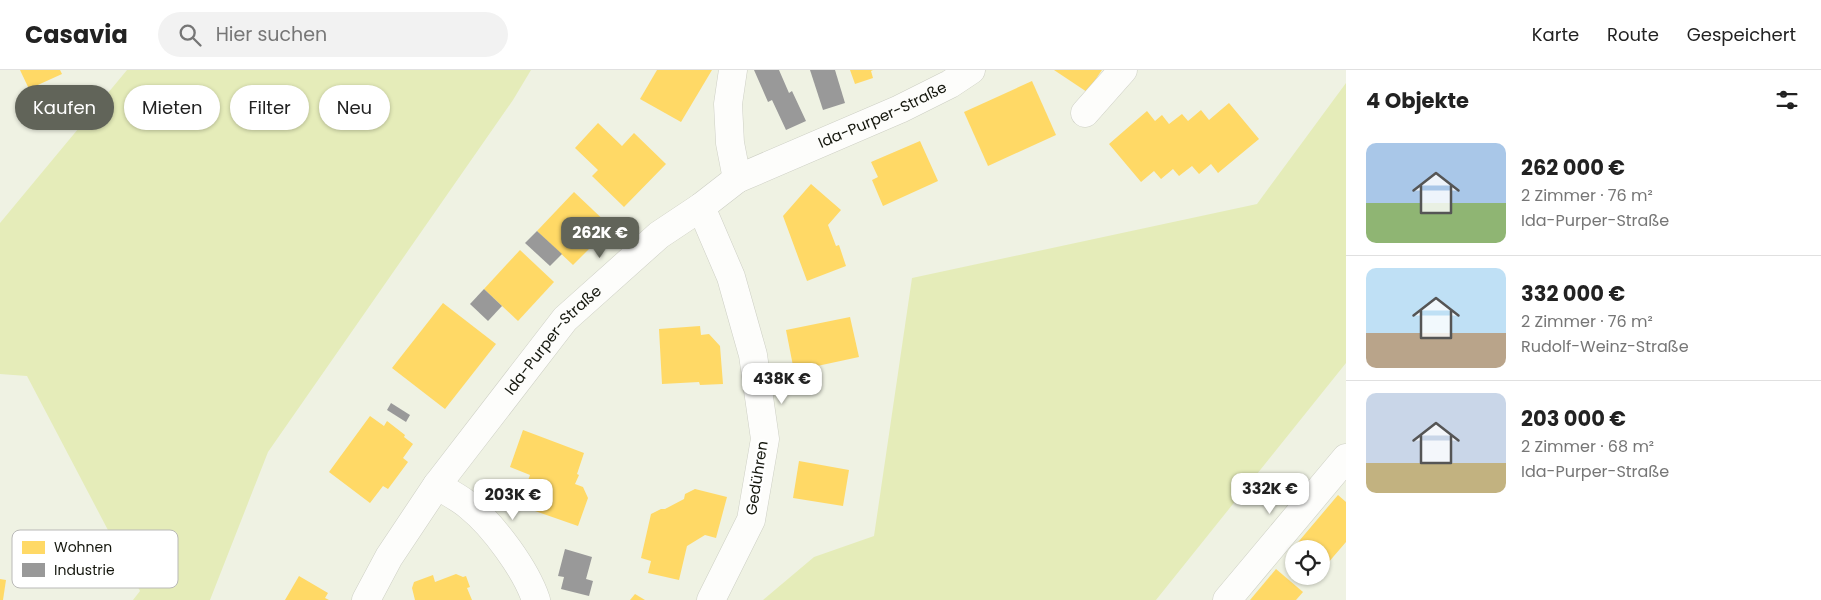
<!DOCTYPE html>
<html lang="de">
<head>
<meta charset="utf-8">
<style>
	:root { --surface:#fff; --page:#f2f2f2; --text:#222; --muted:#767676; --line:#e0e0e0; --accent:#616459 }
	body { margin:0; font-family:Poppins,sans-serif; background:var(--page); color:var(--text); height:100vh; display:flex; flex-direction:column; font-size:19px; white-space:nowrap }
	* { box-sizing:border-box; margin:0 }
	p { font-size:16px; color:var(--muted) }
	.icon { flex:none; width:28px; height:28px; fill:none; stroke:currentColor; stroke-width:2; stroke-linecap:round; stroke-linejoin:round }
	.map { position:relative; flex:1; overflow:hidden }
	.panel { display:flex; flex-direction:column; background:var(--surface); width:475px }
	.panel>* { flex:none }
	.top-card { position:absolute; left:15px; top:15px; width:475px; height:45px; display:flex; gap:10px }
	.buttons { position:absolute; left:1285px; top:470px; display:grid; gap:10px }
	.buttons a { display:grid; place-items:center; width:45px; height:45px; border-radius:50%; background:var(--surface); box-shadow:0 1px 4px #0004; font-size:25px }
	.price { position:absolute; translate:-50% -42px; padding:0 11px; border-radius:10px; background:#fff; color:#222; font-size:16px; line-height:32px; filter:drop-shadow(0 1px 2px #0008) }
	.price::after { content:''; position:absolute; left:50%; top:30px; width:15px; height:11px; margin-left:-8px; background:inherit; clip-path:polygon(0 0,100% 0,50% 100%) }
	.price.active { background:var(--accent); color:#fff }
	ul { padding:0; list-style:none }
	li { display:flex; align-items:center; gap:15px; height:125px; padding:0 20px }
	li+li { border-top:1px solid var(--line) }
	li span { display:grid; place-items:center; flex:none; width:140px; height:100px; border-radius:10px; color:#555 }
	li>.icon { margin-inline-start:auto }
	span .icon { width:60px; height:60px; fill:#fffc; stroke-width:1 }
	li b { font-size:21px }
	h2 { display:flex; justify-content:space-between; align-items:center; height:60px; padding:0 20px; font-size:21px }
	.pill { padding:0 18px; border-radius:22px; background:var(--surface); box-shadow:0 1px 4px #0004; font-size:18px; line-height:45px }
	.pill.active { background:var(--accent); color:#fff }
	header { display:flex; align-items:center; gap:30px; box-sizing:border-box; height:70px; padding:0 25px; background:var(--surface); border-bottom:1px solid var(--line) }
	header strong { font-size:24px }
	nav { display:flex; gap:28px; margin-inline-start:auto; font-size:18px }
	.search { width:350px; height:45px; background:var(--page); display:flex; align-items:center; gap:12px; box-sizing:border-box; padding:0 18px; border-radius:28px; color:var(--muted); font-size:19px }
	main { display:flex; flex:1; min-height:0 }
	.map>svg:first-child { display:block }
	.green { fill:#e5ecb9 }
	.homes { fill:#ffd966 }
	.industry { fill:#999 }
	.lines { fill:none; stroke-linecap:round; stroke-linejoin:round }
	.minor-casing { stroke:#cdcfc4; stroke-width:29 }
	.minor { stroke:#fdfdfb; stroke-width:28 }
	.labels { text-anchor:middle; stroke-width:5; stroke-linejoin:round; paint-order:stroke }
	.street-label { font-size:15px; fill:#15170e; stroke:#fff }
	.key { fill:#fff; stroke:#b9b9b7; stroke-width:1 }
	.key-label { font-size:14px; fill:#15170e }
</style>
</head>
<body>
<header>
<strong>Casavia</strong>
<div class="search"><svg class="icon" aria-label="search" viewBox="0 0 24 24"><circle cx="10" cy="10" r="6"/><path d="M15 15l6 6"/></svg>Hier suchen</div>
<nav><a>Karte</a><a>Route</a><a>Gespeichert</a></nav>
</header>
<main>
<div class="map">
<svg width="1346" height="530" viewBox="0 0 1346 530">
	<rect width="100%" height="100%" fill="#eff2e3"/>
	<g class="green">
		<polygon points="127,0 531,0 513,30 268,382 210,530 133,530 140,521 27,306 0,304 0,153"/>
		<polygon points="1346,13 1346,293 1156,530 763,530 814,487 874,466 912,208 1257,134"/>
	</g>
	<g class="homes">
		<polygon points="20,0 60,0 62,4 29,19"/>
		<polygon points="657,0 712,0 681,52 640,29"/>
		<polygon points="850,0 873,0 871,1 873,8 855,14"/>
		<polygon points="1054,0 1102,0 1087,22"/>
		<polygon points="1032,11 1056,65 988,96 964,42"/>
		<polygon points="1229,33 1259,69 1218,103 1211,94 1199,104 1192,96 1179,106 1173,99 1161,109 1154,101 1141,112 1109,74 1147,41 1155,51 1162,45 1169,54 1182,44 1188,51 1201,40 1209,50"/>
		<polygon points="598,53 622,76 634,63 666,94 624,137 592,106 598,100 575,78"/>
		<polygon points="920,71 938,111 883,136 872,110 878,107 871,92"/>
		<polygon points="811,114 841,140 828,155 836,176 839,175 846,196 807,211 783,146"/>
		<polygon points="574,122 611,157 573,195 537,161"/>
		<polygon points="520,180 554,212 518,251 484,219"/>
		<polygon points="443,233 496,274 445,339 392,298"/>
		<polygon points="850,247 859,287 794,301 786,260"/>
		<polygon points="700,256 701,265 709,264 720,276 723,314 700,315 699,312 662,314 659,259"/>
		<polygon points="370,346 384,356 387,351 405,365 404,367 413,374 403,388 408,392 388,419 383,416 370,433 329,402"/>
		<polygon points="523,360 584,383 577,404 579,405 575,414 583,417 588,428 578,456 535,441 542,422 526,416 530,405 510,397"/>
		<polygon points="799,391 849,400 843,436 793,428"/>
		<polygon points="695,419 727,427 716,468 705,465 687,476 679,510 648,503 651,491 641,488 651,444 661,439 665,439 684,429 685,424"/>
		<polygon points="1338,425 1346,432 1346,472 1321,501 1321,479 1297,479 1294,477"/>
		<polygon points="1276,499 1303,522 1296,530 1250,530"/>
		<polygon points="456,504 463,507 466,506 470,517 467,518 472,530 415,530 412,518 414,512 433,505 435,512"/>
		<polygon points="299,506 328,523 325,528 329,530 285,530"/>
		<polygon points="0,509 6,510 3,530 0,530"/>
		<polygon points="635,524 645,530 630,530"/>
	</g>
	<g class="industry">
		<polygon points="754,0 779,0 789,23 792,21 806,51 786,60 772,30 768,32"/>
		<polygon points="810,0 835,0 845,33 823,40"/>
		<polygon points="537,161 562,184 550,196 525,173"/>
		<polygon points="484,219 502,236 488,251 470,234"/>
		<polygon points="391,333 410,345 406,352 387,340"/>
		<polygon points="565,479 592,487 586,509 593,511 589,526 561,519 564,507 558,506"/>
	</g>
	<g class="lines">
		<defs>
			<g id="minor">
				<polyline points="733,0 728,34 730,73 737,109"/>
				<polyline points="1085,43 1123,0"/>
				<polyline points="701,137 731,207 753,285 765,369 751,450 711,530"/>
				<path d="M437,415C447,422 460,428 469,436C494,456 526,500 536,530"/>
				<path id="s1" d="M366,530L389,487L437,415L565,249L659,165L701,137L737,109L900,39L950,14L971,0"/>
				<polyline points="1227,530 1346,388"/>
			</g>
		</defs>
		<use href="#minor" class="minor-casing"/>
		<use href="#minor" class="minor"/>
	</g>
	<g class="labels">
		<g class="street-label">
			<text dy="5" stroke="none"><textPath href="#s1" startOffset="726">Ida-Purper-Straße</textPath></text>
			<text dy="5" stroke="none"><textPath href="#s1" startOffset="321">Ida-Purper-Straße</textPath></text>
			<text transform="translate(757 408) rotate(-81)" y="5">Gedühren</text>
		</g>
	</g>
	<rect x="12" y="460" width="166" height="58" rx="8" class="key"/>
	<rect x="22" y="471" width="23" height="13" fill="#ffd966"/>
	<rect x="22" y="493" width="23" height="14" fill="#999"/>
	<g class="key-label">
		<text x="54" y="482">Wohnen</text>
		<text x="54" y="505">Industrie</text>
	</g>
</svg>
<div class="buttons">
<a><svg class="icon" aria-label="locate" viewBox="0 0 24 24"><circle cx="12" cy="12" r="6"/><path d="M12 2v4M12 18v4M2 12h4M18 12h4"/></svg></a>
</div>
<b class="price active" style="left:600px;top:189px">262K €</b>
<b class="price" style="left:782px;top:335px">438K €</b>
<b class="price" style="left:1270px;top:445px">332K €</b>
<b class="price" style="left:513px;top:451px">203K €</b>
<div class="top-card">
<a class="pill active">Kaufen</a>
<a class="pill">Mieten</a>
<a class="pill">Filter</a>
<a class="pill">Neu</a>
</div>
</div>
<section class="panel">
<h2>4 Objekte<svg class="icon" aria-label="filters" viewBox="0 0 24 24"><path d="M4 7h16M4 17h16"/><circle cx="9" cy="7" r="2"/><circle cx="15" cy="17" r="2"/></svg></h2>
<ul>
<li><span style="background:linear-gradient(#a9c7e8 60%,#8fb573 0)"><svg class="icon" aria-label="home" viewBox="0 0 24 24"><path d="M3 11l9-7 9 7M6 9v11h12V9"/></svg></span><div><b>262 000 €</b><p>2 Zimmer · 76 m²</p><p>Ida-Purper-Straße</p></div></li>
<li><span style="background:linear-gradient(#bfe0f5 65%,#b9a48a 0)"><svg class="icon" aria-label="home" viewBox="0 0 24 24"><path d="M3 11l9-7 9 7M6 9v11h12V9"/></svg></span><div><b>332 000 €</b><p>2 Zimmer · 76 m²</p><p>Rudolf-Weinz-Straße</p></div></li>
<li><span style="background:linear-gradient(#c9d6e8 70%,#c2b280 0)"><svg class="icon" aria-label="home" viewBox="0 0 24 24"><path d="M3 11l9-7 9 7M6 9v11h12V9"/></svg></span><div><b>203 000 €</b><p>2 Zimmer · 68 m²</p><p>Ida-Purper-Straße</p></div></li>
</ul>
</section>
</main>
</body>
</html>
